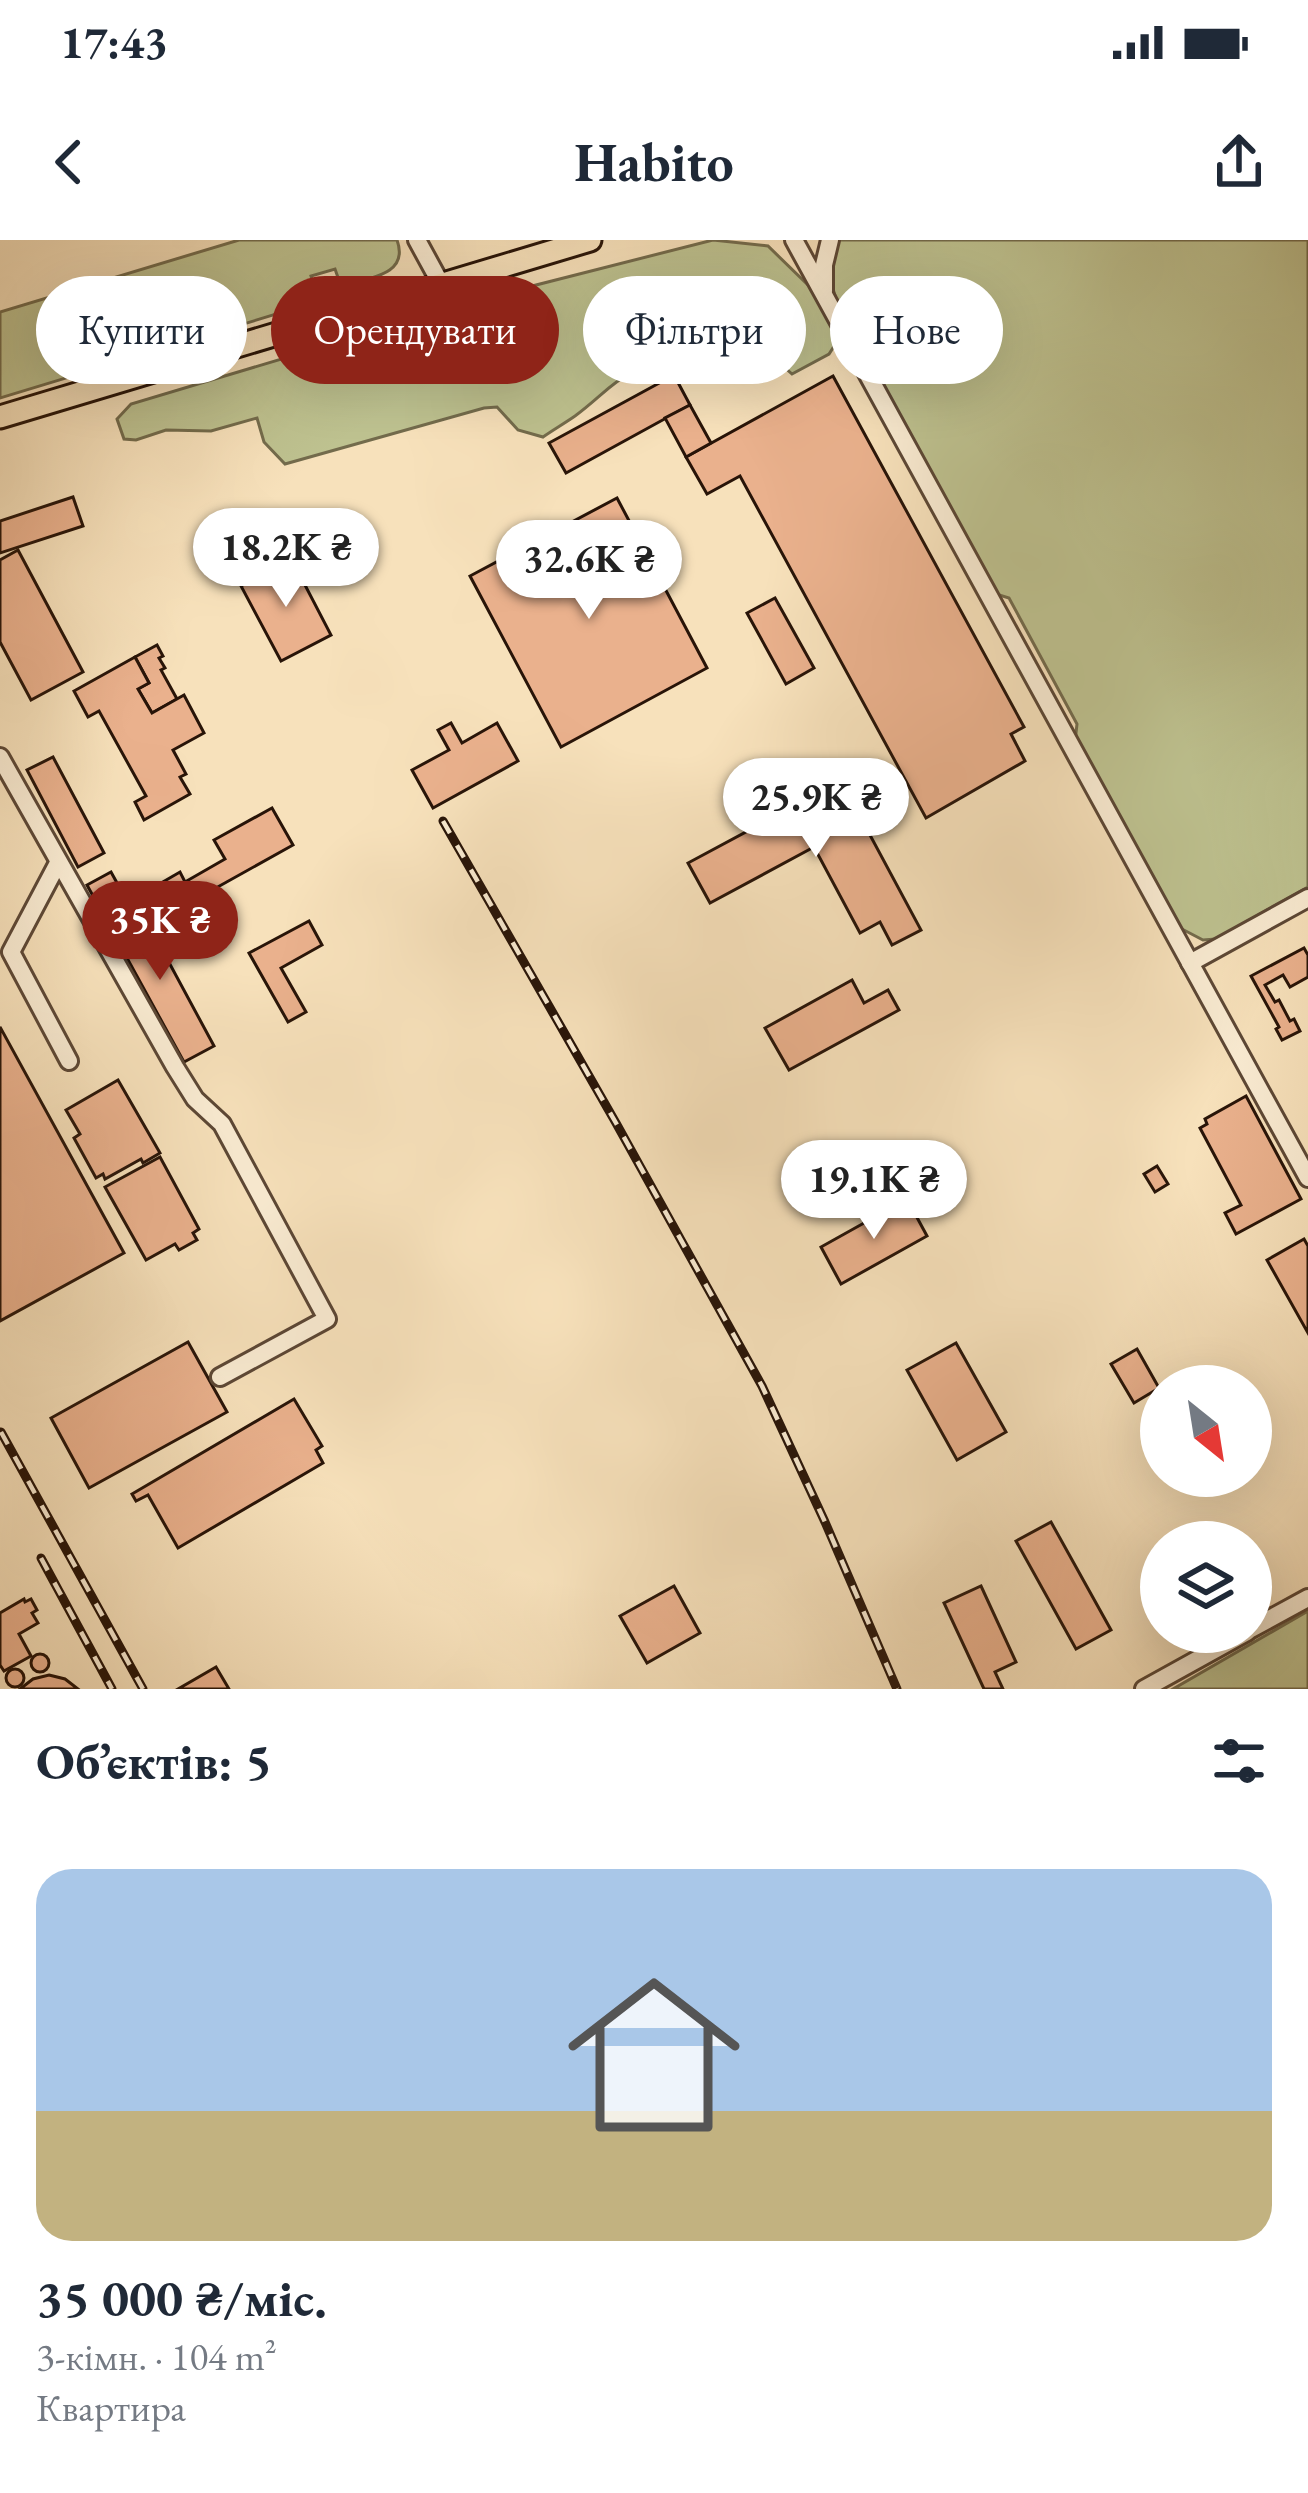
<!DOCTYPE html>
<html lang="uk">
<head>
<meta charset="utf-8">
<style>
	:root { --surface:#fff; --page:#f6f6f7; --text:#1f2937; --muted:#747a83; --line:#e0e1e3; --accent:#8f2418 }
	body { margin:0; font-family:"EB Garamond",serif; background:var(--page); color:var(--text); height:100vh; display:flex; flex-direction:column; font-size:45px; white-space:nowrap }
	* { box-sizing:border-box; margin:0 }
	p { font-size:39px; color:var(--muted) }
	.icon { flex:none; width:66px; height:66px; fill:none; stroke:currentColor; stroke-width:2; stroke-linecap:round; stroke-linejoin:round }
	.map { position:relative; height:1449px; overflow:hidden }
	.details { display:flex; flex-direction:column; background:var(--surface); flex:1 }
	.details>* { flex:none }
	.hud { position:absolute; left:36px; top:36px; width:1236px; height:108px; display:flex; gap:24px }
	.needle { width:78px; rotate:150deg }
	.tools { position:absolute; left:1140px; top:1125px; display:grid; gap:24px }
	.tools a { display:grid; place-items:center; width:132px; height:132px; border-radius:50%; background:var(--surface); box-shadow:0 12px 48px #0002; font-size:60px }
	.price { position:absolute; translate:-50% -102px; padding:0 27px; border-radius:42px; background:#fff; color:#222; font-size:39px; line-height:78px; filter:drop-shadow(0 3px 6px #0008) }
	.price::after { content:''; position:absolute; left:50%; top:72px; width:36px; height:27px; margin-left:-18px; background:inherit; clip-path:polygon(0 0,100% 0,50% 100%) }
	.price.on { background:var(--accent); color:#fff }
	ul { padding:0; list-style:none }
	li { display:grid; align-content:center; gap:24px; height:636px; padding:0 36px }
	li+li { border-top:3px solid var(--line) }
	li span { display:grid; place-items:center; height:372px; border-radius:36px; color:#555 }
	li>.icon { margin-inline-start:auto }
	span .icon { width:216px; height:216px; fill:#fffc; stroke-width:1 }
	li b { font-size:51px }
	h2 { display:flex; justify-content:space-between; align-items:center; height:144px; padding:0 36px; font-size:51px }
	.tag { padding:0 42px; border-radius:54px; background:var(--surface); box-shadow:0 12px 48px #0002; font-size:42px; line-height:108px }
	.tag.on { background:var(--accent); color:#fff }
	.status { display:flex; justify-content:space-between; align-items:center; height:84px; padding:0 60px; background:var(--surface); direction:ltr }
	.status svg { height:33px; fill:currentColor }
	header { display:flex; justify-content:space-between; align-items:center; height:156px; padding:0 36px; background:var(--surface); font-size:54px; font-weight:700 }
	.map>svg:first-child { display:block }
	.green { fill:#bec290; stroke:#736b4c; stroke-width:3 }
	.building { fill:#eab18d; stroke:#281408; stroke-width:3 }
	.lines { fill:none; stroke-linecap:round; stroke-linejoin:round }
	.minor-casing { stroke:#5c4735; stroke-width:22 }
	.major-casing { stroke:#281408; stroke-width:27 }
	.minor { stroke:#faecd3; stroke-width:16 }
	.major { stroke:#f7e1bb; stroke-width:21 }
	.rail-casing { stroke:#281408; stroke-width:9 }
	.rail { stroke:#faecd3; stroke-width:4.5; stroke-dasharray:14; stroke-linecap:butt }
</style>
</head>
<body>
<div class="status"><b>17:43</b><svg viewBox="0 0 49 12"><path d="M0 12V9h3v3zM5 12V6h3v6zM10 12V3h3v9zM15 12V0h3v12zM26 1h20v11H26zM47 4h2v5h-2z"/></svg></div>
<header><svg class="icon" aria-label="back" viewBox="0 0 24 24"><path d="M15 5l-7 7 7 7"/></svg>Habito<svg class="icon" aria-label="share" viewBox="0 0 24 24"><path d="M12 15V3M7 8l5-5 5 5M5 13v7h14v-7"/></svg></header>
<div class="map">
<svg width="1308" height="1449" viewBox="0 0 1308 1449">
	<rect width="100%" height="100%" fill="#f7e1bb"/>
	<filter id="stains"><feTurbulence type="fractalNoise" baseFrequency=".00167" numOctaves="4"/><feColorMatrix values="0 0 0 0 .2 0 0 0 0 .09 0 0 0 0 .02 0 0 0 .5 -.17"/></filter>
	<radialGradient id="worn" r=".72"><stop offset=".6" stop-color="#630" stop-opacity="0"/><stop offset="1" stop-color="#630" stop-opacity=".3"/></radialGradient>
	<g class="green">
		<path d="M239,0H397C410,36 367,38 341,46L335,29L311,36L317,56L306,65L0,158V72Z"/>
		<path d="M713,0L768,6L809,46L840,97L829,114L792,134L781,124L755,80C718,81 696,95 674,124C622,125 613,148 575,176C565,183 553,190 543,197L518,190L497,167L484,168L285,224L264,202L257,178L211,191L166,190L136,200L124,199L117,179L131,164L489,57Z"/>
		<polygon points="837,0 1308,0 1308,647 1216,699 1203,700 1180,688 1075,502 1077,484 1009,358 996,354 836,59 829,35"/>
		<polygon points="1308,1371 1308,1449 1173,1449"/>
	</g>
	<g class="building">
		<polygon points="674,135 690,165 566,233 549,203"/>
		<polygon points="833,136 1024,487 1011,494 1025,521 926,578 740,236 707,254 686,217"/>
		<polygon points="690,165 711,203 686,217 665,178"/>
		<polygon points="73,257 83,286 0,313 0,281"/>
		<polygon points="617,258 707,428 561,507 470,336"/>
		<polygon points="18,310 83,432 31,460 0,402 0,320"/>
		<polygon points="292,320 331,395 281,421 241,346"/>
		<polygon points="775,358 814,428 786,444 747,373"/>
		<polygon points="157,405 163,416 159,418 165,428 161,430 177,459 152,473 138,449 149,443 135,417"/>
		<polygon points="135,417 149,443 138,449 152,473 184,455 204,493 173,510 186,534 180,537 190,554 144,580 135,562 146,556 99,471 88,477 74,451"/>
		<polygon points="451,483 462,503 497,483 518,521 433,568 412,530 449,510 438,490"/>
		<polygon points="53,517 104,613 78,627 27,530"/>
		<polygon points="841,541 921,690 892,705 880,682 860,693 814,607 710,663 688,623"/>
		<polygon points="272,568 293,605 189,663 181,649 157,663 149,650 180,632 185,642 225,619 214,600"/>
		<polygon points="111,632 128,663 104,676 87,645"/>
		<polygon points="131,662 154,704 158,702 214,806 184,822 104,676"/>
		<polygon points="309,681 322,705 281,728 306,772 288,782 249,713"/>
		<polygon points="1304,708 1308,715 1308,737 1290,747 1283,735 1265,745 1275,762 1279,760 1290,781 1294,779 1300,791 1282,800 1276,789 1279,787 1251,736"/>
		<polygon points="852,740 864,763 888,750 899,770 789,830 765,788"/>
		<polygon points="0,787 124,1013 0,1081"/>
		<polygon points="118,840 160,913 143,923 141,919 105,939 103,934 96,938 74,898 80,894 66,870"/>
		<polygon points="1246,856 1301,959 1236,994 1225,973 1241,965 1200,888 1207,884 1205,879"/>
		<polygon points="160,917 199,989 193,993 197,1000 179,1010 175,1004 146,1020 105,947"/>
		<polygon points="1157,926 1168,944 1155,952 1144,934"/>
		<polygon points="907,959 927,996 841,1044 821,1007"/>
		<polygon points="1304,999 1308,1006 1308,1093 1267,1020"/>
		<polygon points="188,1102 227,1172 89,1248 51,1178"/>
		<polygon points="956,1103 1006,1192 957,1220 907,1130"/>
		<polygon points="1137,1109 1159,1148 1134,1163 1111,1124"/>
		<polygon points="294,1159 322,1206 316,1210 323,1223 178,1308 148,1255 136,1261 132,1254"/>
		<polygon points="1051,1282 1111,1390 1076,1409 1016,1301"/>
		<polygon points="674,1346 700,1393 647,1423 620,1376"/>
		<polygon points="981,1346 1016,1422 995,1432 1003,1449 984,1449 944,1363"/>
		<polygon points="24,1359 25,1362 31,1359 37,1370 32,1373 38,1383 19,1394 31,1416 4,1431 0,1425 0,1373"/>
		<circle cx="40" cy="1423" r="9"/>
		<polygon points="216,1427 229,1449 178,1449"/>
		<circle cx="15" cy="1438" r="9"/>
		<polygon points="49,1435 65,1439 78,1449 20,1449 33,1439"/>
	</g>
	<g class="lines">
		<defs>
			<g id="minor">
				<polyline points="417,0 441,44"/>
				<polyline points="794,0 1308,938"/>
				<polyline points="824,51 824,25 830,0"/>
				<polyline points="0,517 175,827 195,859 222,884 327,1079 220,1137"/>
				<polyline points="58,623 11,712 69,821"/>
				<polyline points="1190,723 1308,658"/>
				<polyline points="1251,1389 1308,1358"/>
				<polyline points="1144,1449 1247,1392"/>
			</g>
			<polyline id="major" points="0,177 590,0"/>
		</defs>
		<use href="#minor" class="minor-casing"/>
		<use href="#major" class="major-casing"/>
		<use href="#minor" class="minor"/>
		<use href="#major" class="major"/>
		<defs>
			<g id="rail">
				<polyline points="443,581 616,883 762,1146 825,1282 897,1449"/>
				<polyline points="1,1192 143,1449"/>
				<polyline points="41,1318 112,1449"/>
			</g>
		</defs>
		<use href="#rail" class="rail-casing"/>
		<use href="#rail" class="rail"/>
	</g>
	<rect width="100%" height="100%" filter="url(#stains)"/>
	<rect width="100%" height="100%" fill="url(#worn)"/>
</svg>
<div class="tools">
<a><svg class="needle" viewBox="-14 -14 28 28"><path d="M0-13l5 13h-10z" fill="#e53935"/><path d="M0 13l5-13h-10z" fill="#747a83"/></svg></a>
<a><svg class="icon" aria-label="layers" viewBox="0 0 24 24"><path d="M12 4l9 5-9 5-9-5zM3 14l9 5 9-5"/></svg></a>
</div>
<b class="price" style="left:286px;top:370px">18.2K ₴</b>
<b class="price" style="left:589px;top:382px">32.6K ₴</b>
<b class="price" style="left:816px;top:620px">25.9K ₴</b>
<b class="price on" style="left:160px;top:743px">35K ₴</b>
<b class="price" style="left:874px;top:1002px">19.1K ₴</b>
<div class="hud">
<a class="tag">Купити</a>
<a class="tag on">Орендувати</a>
<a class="tag">Фільтри</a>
<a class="tag">Нове</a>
</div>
</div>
<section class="details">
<h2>Об’єктів: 5<svg class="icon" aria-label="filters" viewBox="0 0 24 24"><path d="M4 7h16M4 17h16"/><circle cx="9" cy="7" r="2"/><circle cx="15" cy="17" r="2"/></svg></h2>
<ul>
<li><span style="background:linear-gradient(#a9c7e8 65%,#c2b280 0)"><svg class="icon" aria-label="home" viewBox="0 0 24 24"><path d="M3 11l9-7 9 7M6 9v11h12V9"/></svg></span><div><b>35 000 ₴/міс.</b><p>3-кімн. · 104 m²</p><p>Квартира</p></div></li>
</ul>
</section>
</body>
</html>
